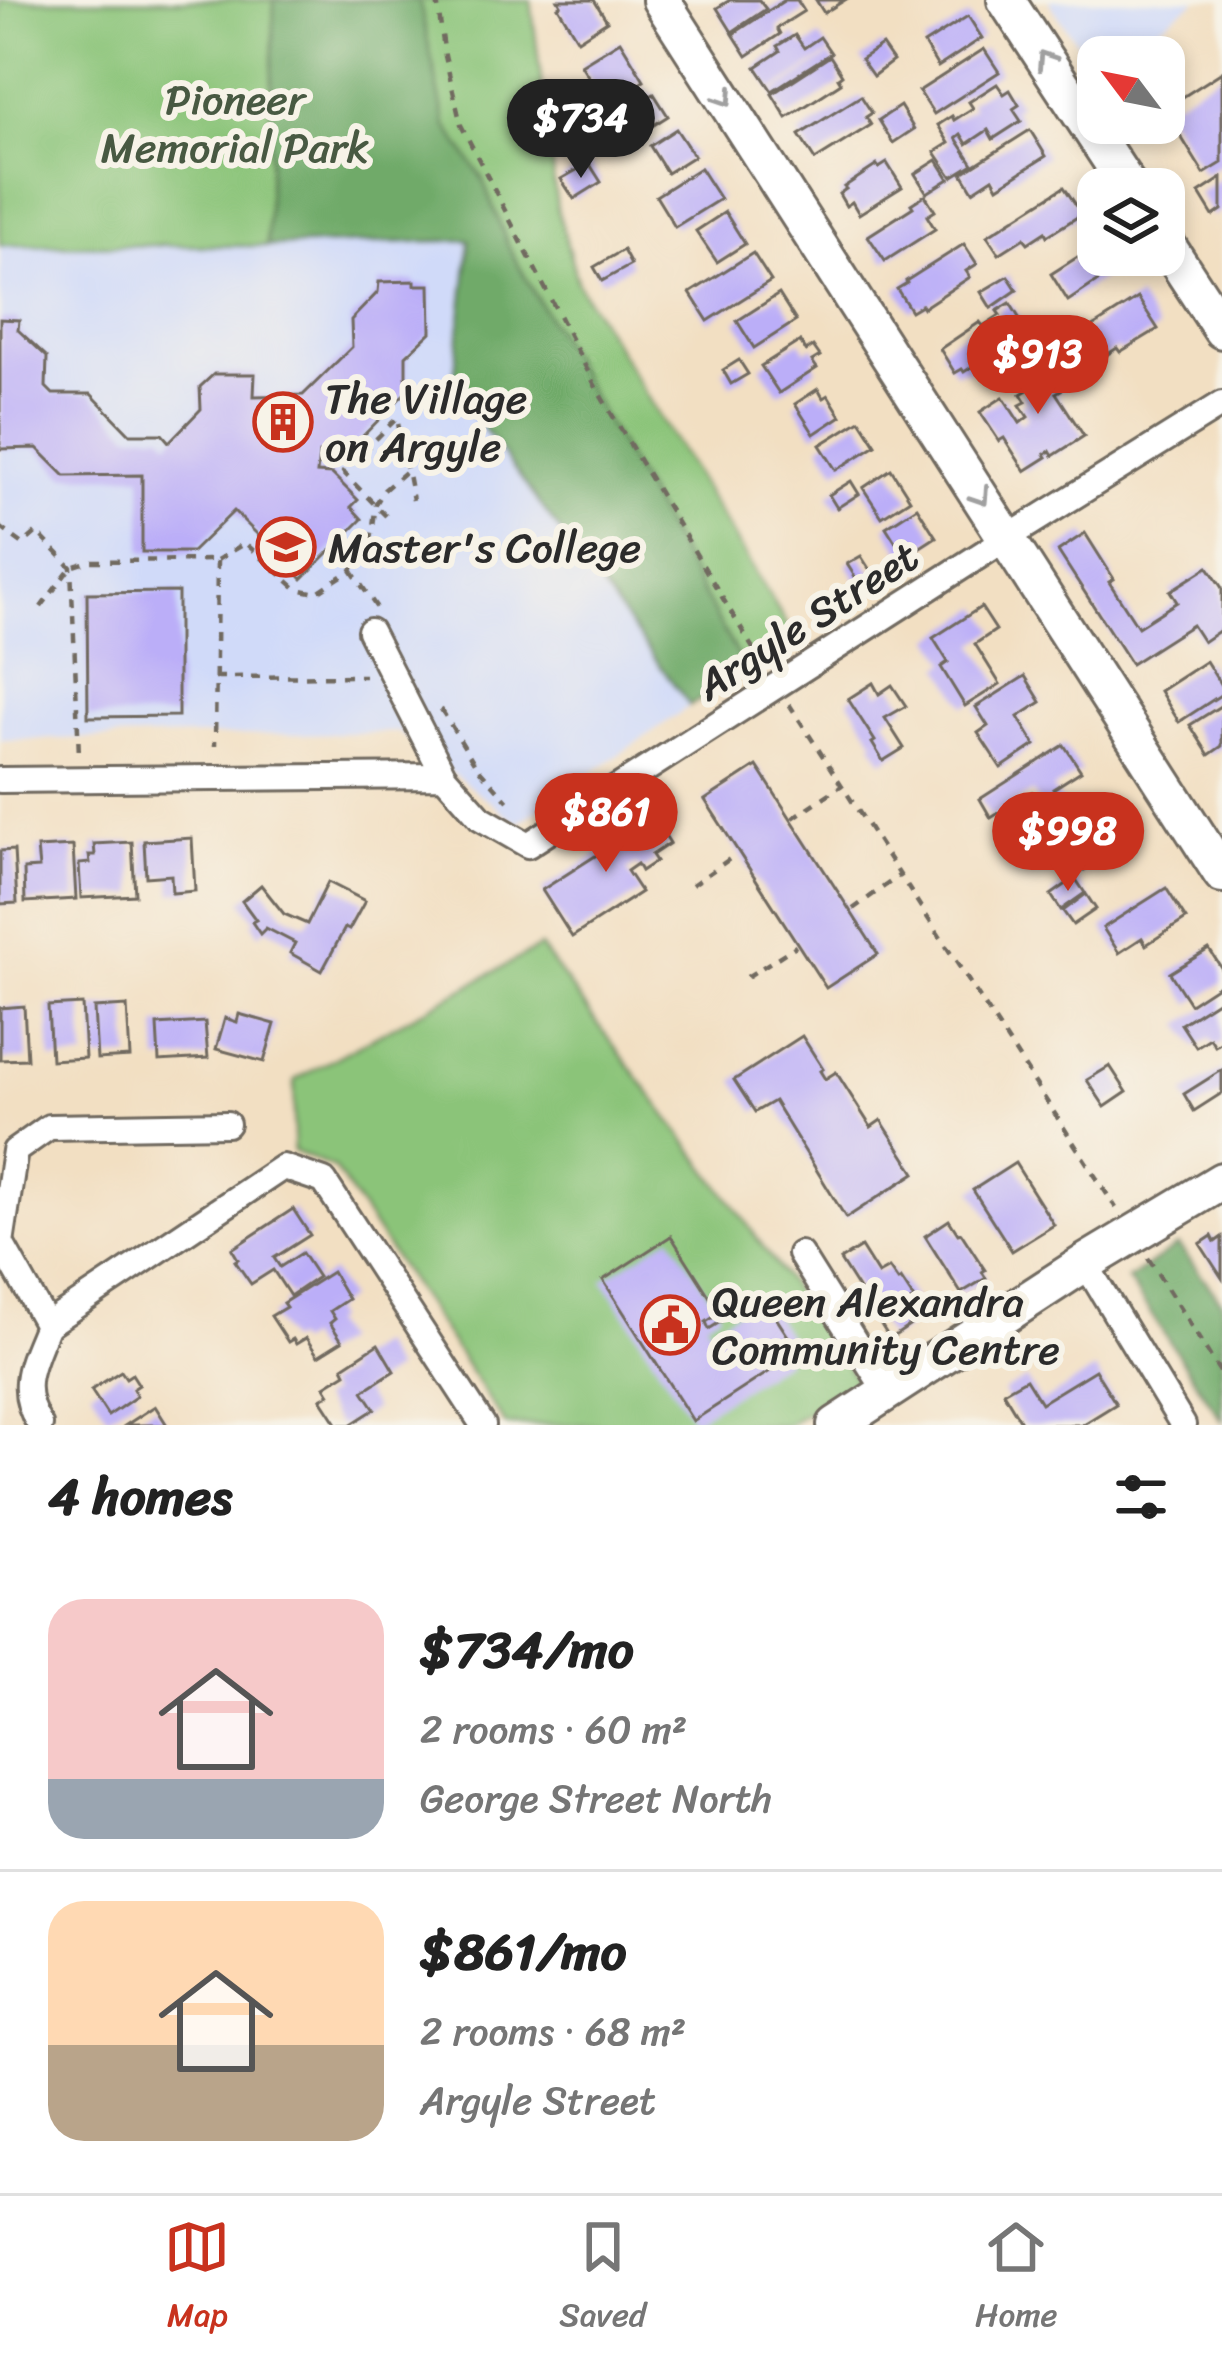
<!DOCTYPE html>
<html lang="en">
<head>
<meta charset="utf-8">
<style>
	:root { --surface:#fff; --page:#f6f6f6; --text:#222; --muted:#767676; --line:#e0e0e0; --accent:#c8321e }
	body { margin:0; font-family:Sriracha,sans-serif; background:var(--page); color:var(--text); height:100vh; display:flex; flex-direction:column; font-size:45px; white-space:nowrap }
	* { box-sizing:border-box; margin:0 }
	p { font-size:39px; color:var(--muted) }
	.icon { flex:none; width:66px; height:66px; fill:none; stroke:currentColor; stroke-width:2; stroke-linecap:round; stroke-linejoin:round }
	.map { position:relative; height:1425px; overflow:hidden }
	.panel { display:flex; flex-direction:column; background:var(--surface); flex:1 }
	.panel>* { flex:none }
	.needle { width:78px; rotate:302deg }
	.tools { position:absolute; left:1077px; top:36px; display:grid; gap:24px }
	.tools a { display:grid; place-items:center; width:108px; height:108px; border-radius:24px; background:var(--surface); box-shadow:0 6px 18px #0003; font-size:60px }
	.price { position:absolute; translate:-50% -102px; padding:0 27px; border-radius:42px; background:var(--accent); color:#fff; font-size:39px; line-height:78px; filter:drop-shadow(0 3px 6px #0008) }
	.price::after { content:''; position:absolute; left:50%; top:72px; width:36px; height:27px; margin-left:-18px; background:inherit; clip-path:polygon(0 0,100% 0,50% 100%) }
	.price.selected { background:#222; color:#fff }
	ul { padding:0; list-style:none }
	li { display:flex; align-items:center; gap:36px; height:300px; padding:0 48px }
	li+li { border-top:3px solid var(--line) }
	li span { display:grid; place-items:center; flex:none; width:336px; height:240px; border-radius:36px; color:#555 }
	li>.icon { margin-inline-start:auto }
	span .icon { width:144px; height:144px; fill:#fffc; stroke-width:1 }
	li b { font-size:51px }
	h2 { display:flex; justify-content:space-between; align-items:center; height:144px; padding:0 48px; font-size:51px }
	.tabs { display:flex; justify-content:space-around; align-items:center; height:168px; border-top:3px solid var(--line); background:var(--surface); font-size:33px; color:var(--muted) }
	.tabs a { display:grid; justify-items:center; gap:6px }
	.tabs .selected { color:var(--accent) }
	.map>svg:first-child { display:block }
	.built { fill:#d0daf9 }
	.green { fill:#8bc479; stroke:#5b7852; stroke-width:3 }
	.forest { fill:#70aa69; stroke:#4e6a4a; stroke-width:3 }
	.building { fill:#bbaef8 }
	.lines { fill:none; stroke-linecap:round; stroke-linejoin:round }
	.street-casing { stroke:#716a60; stroke-width:30 }
	.secondary-casing { stroke:#716a60; stroke-width:42 }
	.path { stroke:#716a60; stroke-width:4.5; stroke-dasharray:9 9; stroke-linecap:butt }
	.street { stroke:#fff; stroke-width:24 }
	.secondary { stroke:#fff; stroke-width:36 }
	.oneway { stroke:#a0a0a0 }
	.labels { text-anchor:middle; stroke-width:12; stroke-linejoin:round; paint-order:stroke }
	.park-label { font-size:42px; fill:#485942; stroke:#f7f3e8 }
	.poi-label { font-size:42px; fill:#2b2b2b; stroke:#f7f3e8; text-anchor:start }
	.street-label { font-size:42px; fill:#2b2b2b; stroke:#f7f3e8 }
</style>
</head>
<body>
<div class="map">
<svg width="1222" height="1425" viewBox="0 0 1222 1425">
	<rect width="100%" height="100%" fill="#f7f3e8"/>
	<filter id="ink" filterUnits="userSpaceOnUse"><feTurbulence type="fractalNoise" baseFrequency=".00833" numOctaves="2"/><feDisplacementMap in="SourceGraphic" scale="24" xChannelSelector="R" yChannelSelector="G"/><feConvolveMatrix kernelMatrix="1 2 1 2 8 2 1 2 1" color-interpolation-filters="sRGB"/></filter>
	<filter id="wash" filterUnits="userSpaceOnUse"><feTurbulence type="fractalNoise" baseFrequency=".004" numOctaves="4" result="noise"/><feDisplacementMap in="SourceGraphic" scale="48" xChannelSelector="R" yChannelSelector="G"/><feGaussianBlur stdDeviation="2.7" result="paint"/><feColorMatrix in="noise" values="0 0 0 0 0 0 0 0 0 0 0 0 0 0 0 0 0 1.4 0 .05"/><feComposite in="paint" operator="in"/></filter>
	<g filter="url(#wash)">
		<rect width="100%" height="100%" fill="#f2dfc2"/>
		<g class="built">
			<polygon points="1048,0 1197,0 1116,57 1098,57 1096,71"/>
			<polygon points="470,240 454,387 690,706 518,823 398,732 0,740 0,245 267,246"/>
		</g>
		<g class="green">
			<polygon points="0,0 531,0 557,208 578,284 796,639 746,671 509,248 482,178 470,240 267,246 0,245"/>
			<polygon points="540,947 731,1201 857,1381 787,1425 506,1425 334,1168 293,1151 295,1080"/>
		</g>
		<g class="forest">
			<polygon points="274,0 419,0 446,125 482,178 509,248 746,671 690,706 453,387 470,240 267,246"/>
			<polygon points="1178,1245 1222,1302 1222,1420 1128,1280"/>
		</g>
		<g id="blocks">
			<g class="building">
				<polygon points="558,0 594,0 607,21 578,40 558,7 561,5"/>
				<polygon points="730,0 759,0 766,9 732,32 717,8"/>
				<polygon points="785,0 797,0 804,11 777,28 780,34 747,56 733,34"/>
				<polygon points="816,0 845,0 824,13"/>
				<polygon points="968,16 982,38 938,67 924,44"/>
				<polygon points="795,35 804,48 820,37 831,53 772,91 756,67 780,51 777,46"/>
				<polygon points="620,41 644,80 595,112 584,95 595,87 581,65"/>
				<polygon points="882,45 893,61 873,76 861,59"/>
				<polygon points="984,49 999,72 934,114 919,91"/>
				<polygon points="830,56 842,75 838,78 841,83 787,118 772,94"/>
				<polygon points="1222,72 1222,163 1204,174 1164,109"/>
				<polygon points="997,84 1004,94 1010,90 1019,105 1013,109 1021,121 993,139 988,130 967,144 961,134 956,138 973,164 952,177 935,152 949,143 938,125 952,116 954,120 973,108 969,102"/>
				<polygon points="644,88 650,96 654,94 668,116 638,135 618,104"/>
				<polygon points="861,96 872,113 866,117 871,125 815,160 799,135"/>
				<polygon points="900,106 914,129 893,143 879,120"/>
				<polygon points="676,129 694,156 667,173 650,146"/>
				<polygon points="1030,130 1046,156 998,187 993,178 973,191 962,173"/>
				<polygon points="937,160 949,179 927,193 915,174"/>
				<polygon points="589,163 601,182 574,199 561,179"/>
				<polygon points="887,163 902,187 859,214 852,202 846,206 839,194 846,189 844,187 877,165 879,168"/>
				<polygon points="700,168 720,199 675,227 656,196"/>
				<polygon points="1222,178 1222,210 1213,216 1199,193"/>
				<polygon points="1064,187 1082,214 1047,236 1045,232 1028,243 1024,238 999,254 987,236"/>
				<polygon points="925,195 935,211 927,216 935,229 885,261 868,236 913,207 911,204"/>
				<polygon points="725,212 745,244 717,262 696,231"/>
				<polygon points="964,244 977,264 966,271 970,277 923,308 921,305 911,311 897,289 907,283 906,281"/>
				<polygon points="1098,244 1098,255 1107,255 1116,269 1068,301 1051,274"/>
				<polygon points="623,250 631,265 602,281 594,267"/>
				<polygon points="753,253 771,281 708,321 690,293"/>
				<polygon points="1008,276 1017,290 991,308 981,292"/>
				<polygon points="415,281 415,285 430,285 431,332 406,356 406,392 356,443 356,454 319,453 317,473 332,474 358,500 351,507 362,519 302,579 234,511 192,552 142,552 142,475 65,476 37,448 0,449 0,319 19,320 18,330 47,357 46,387 53,394 91,394 130,434 162,434 169,442 201,409 200,387 214,374 255,374 254,396 303,395 352,347 351,320 378,292 379,282"/>
				<polygon points="779,294 796,321 754,348 737,321"/>
				<polygon points="1138,298 1158,329 1120,352 1117,348 1096,362 1093,358 1075,370 1061,347"/>
				<polygon points="1010,303 1023,324 994,343 998,350 964,372 962,369 955,373 940,349 980,322 983,326 1000,315 997,311"/>
				<polygon points="800,341 806,351 813,346 820,356 812,361 817,368 779,393 761,366"/>
				<polygon points="1056,350 1076,381 1056,393 1084,436 1053,456 1050,451 1045,454 1047,457 1025,471 1004,438 999,441 980,412 1003,397 1020,423 1028,417 1020,405 1026,402 1021,394 1045,379 1035,364"/>
				<polygon points="739,360 748,374 731,384 723,370"/>
				<polygon points="818,389 823,398 828,395 841,416 814,434 795,404"/>
				<polygon points="860,420 876,445 836,470 820,445"/>
				<polygon points="891,469 910,499 882,517 863,488"/>
				<polygon points="851,481 859,494 837,508 829,495"/>
				<polygon points="917,507 936,537 905,557 886,527"/>
				<polygon points="1085,533 1114,579 1109,582 1138,627 1177,602 1170,591 1208,567 1222,588 1222,629 1203,642 1192,625 1131,664 1058,551"/>
				<polygon points="861,556 875,578 861,586 847,564"/>
				<polygon points="178,592 178,716 88,717 87,593"/>
				<polygon points="981,607 996,630 975,644 1000,684 965,706 941,667 948,662 933,638"/>
				<polygon points="1206,661 1222,687 1222,694 1179,722 1160,691"/>
				<polygon points="1025,676 1041,702 1018,717 1035,745 1001,768 978,733 988,726 976,707"/>
				<polygon points="873,683 879,694 892,685 906,706 885,718 904,748 883,761 872,743 875,741 848,699"/>
				<polygon points="1222,705 1222,746 1209,755 1190,725"/>
				<polygon points="1064,745 1081,771 1053,789 1063,805 1047,815 1032,792 991,818 980,799"/>
				<polygon points="757,766 878,954 826,988 705,800"/>
				<polygon points="649,810 670,843 652,855 656,861 641,871 637,864 627,871 641,892 572,937 542,890 603,851 598,843"/>
				<polygon points="1116,812 1133,841 1074,876 1057,850"/>
				<polygon points="1040,833 1049,848 1028,862 1018,847"/>
				<polygon points="192,838 195,891 172,893 171,875 146,877 144,841"/>
				<polygon points="132,842 135,895 81,898 79,864 90,863 89,855 95,855 94,844"/>
				<polygon points="73,846 76,899 25,902 24,869 39,868 37,848"/>
				<polygon points="14,850 17,903 0,904 0,851"/>
				<polygon points="1075,878 1085,893 1061,910 1051,895"/>
				<polygon points="328,882 365,901 349,930 345,928 322,971 290,953 295,943 266,928 260,934 252,922 256,920 242,901 261,885 284,914 307,924"/>
				<polygon points="1166,888 1186,919 1146,945 1142,938 1119,953 1103,928"/>
				<polygon points="1086,894 1096,909 1073,925 1063,911"/>
				<polygon points="1209,949 1222,969 1222,983 1190,1004 1170,973"/>
				<polygon points="1222,998 1222,1042 1215,1046 1210,1038 1196,1047 1181,1024"/>
				<polygon points="82,1004 85,1058 51,1060 48,1006"/>
				<polygon points="24,1006 27,1059 0,1060 0,1008"/>
				<polygon points="127,1006 130,1057 97,1059 94,1008"/>
				<polygon points="239,1014 275,1024 264,1062 216,1049 225,1018 237,1022"/>
				<polygon points="205,1022 208,1058 159,1061 157,1025"/>
				<polygon points="802,1036 823,1069 820,1071 825,1079 836,1072 871,1127 881,1120 915,1173 846,1218 774,1101 755,1112 734,1080"/>
				<polygon points="1110,1066 1127,1092 1105,1107 1087,1080"/>
				<polygon points="1222,1070 1222,1093 1194,1111 1184,1094"/>
				<polygon points="1015,1163 1054,1225 1012,1251 973,1190"/>
				<polygon points="293,1209 310,1235 274,1258 280,1267 302,1253 318,1277 290,1296 273,1270 251,1284 235,1261 238,1259 232,1249"/>
				<polygon points="949,1220 958,1234 961,1233 985,1270 982,1272 986,1278 961,1293 925,1236"/>
				<polygon points="671,1236 720,1313 706,1322 709,1329 750,1303 758,1315 769,1307 791,1341 779,1348 787,1360 693,1421 603,1280"/>
				<polygon points="1212,1236 1215,1242 1222,1237 1222,1278 1200,1244"/>
				<polygon points="861,1247 878,1274 889,1268 898,1281 901,1279 914,1299 910,1301 921,1318 890,1339 840,1260"/>
				<polygon points="332,1272 348,1299 330,1311 335,1319 330,1323 342,1341 318,1356 306,1338 296,1344 293,1339 288,1342 271,1316 286,1307 283,1303"/>
				<polygon points="378,1344 394,1371 363,1391 375,1409 350,1425 338,1425 321,1399 330,1394 325,1386 346,1373 343,1367"/>
				<polygon points="1095,1370 1116,1404 1082,1425 1023,1425 1003,1392 1026,1379 1041,1403"/>
				<polygon points="121,1371 126,1378 132,1374 139,1385 133,1389 137,1396 108,1416 91,1390"/>
				<polygon points="155,1406 167,1425 126,1425"/>
			</g>
		</g>
	</g>
	<g filter="url(#ink)">
		<use href="#blocks" fill-opacity="0" stroke="#716a60" stroke-width="3"/>
		<g class="lines">
			<defs>
				<g id="street">
					<polyline points="370,631 444,776"/>
					<polyline points="0,780 444,776 481,818 528,845 1007,538 1222,404"/>
					<polyline points="1,1243 15,1151 49,1127 227,1124"/>
					<polyline points="1,1243 47,1325"/>
					<polyline points="800,1254 887,1393"/>
					<polyline points="1085,1263 1183,1425"/>
					<polyline points="47,1325 283,1167 324,1181 483,1425"/>
					<path d="M40,1425C16,1388 32,1362 47,1325"/>
				</g>
				<g id="secondary">
					<polyline points="661,0 1222,874"/>
					<polyline points="1006,0 1130,189"/>
					<polyline points="1164,241 1222,330"/>
					<polyline points="836,1425 1085,1263 1222,1181"/>
				</g>
			</defs>
			<use href="#street" class="street-casing"/>
			<use href="#secondary" class="secondary-casing"/>
			<g class="path">
				<polyline points="437,0 445,56 461,125 599,393 763,665"/>
				<polyline points="386,516 343,472 397,418 413,500"/>
				<polyline points="0,527 23,544 37,532 71,567 79,755"/>
				<polyline points="217,560 245,543 297,589 316,593 351,570 371,540 376,504 384,490 407,470"/>
				<polyline points="351,570 377,608"/>
				<polyline points="41,607 71,567 90,561 217,560 215,746"/>
				<polyline points="215,677 365,676"/>
				<polyline points="789,704 1116,1208"/>
				<polyline points="441,709 476,766 508,801"/>
				<polyline points="793,818 842,785"/>
				<polyline points="692,885 734,856"/>
				<polyline points="853,909 900,875"/>
				<polyline points="747,977 796,946"/>
				<polyline points="1148,1258 1222,1375"/>
			</g>
			<use href="#street" class="street"/>
			<use href="#secondary" class="secondary"/>
		</g>
		<defs><path id="oneway-chevron" d="M-2-3.5L2.5 0L-2 3.5" fill="none" stroke-width="1.6" stroke-linecap="round" stroke-linejoin="round" transform="scale(3)"/></defs>
		<g class="oneway">
			<use href="#oneway-chevron" transform="translate(1045 59) rotate(-123)"/>
			<use href="#oneway-chevron" transform="translate(725 98) rotate(57)"/>
			<use href="#oneway-chevron" transform="translate(981 497) rotate(57)"/>
		</g>
	</g>
	<defs>
		<symbol id="building-ring" viewBox="-11 -11 22 22"><circle r="9.5" fill="#f7f3e8" stroke="#c8321e" stroke-width="1.5"/><path d="M-4-6H4V6H1V3H-1V6H-4ZM-2.5-4.3h1.7v1.8h-1.7ZM.8-4.3h1.7v1.8H.8ZM-2.5-1h1.7V.8h-1.7ZM.8-1h1.7V.8H.8Z" fill="#c8321e"/></symbol>
		<symbol id="university-ring" viewBox="-11 -11 22 22"><circle r="9.5" fill="#f7f3e8" stroke="#c8321e" stroke-width="1.5"/><path d="M0-5L7-2L0 1L-7-2ZM-4 1L0 2.5L4 1V4Q0 6-4 4Z" fill="#c8321e"/></symbol>
		<symbol id="civic-ring" viewBox="-11 -11 22 22"><circle r="9.5" fill="#f7f3e8" stroke="#c8321e" stroke-width="1.5"/><path d="M-.6-6.5H3V-4.5H.6V-3L4-1V1h2V6H-6V1h2V-1L-.6-3ZM-1.2 2.5V6h2.4V2.5Z" fill="#c8321e"/></symbol>
	</defs>
	<g fill-rule="evenodd">
		<use href="#building-ring" x="250" y="389" width="66" height="66"/>
		<use href="#university-ring" x="253" y="514" width="66" height="66"/>
		<use href="#civic-ring" x="637" y="1292" width="66" height="66"/>
	</g>
	<g class="labels">
		<g class="park-label">
			<text x="235" y="114">Pioneer<tspan x="235" dy="48">Memorial Park</tspan></text>
		</g>
		<g class="poi-label">
			<text x="325" y="413">The Village<tspan x="325" dy="48">on Argyle</tspan></text>
			<text x="328" y="562">Master's College</text>
			<text x="712" y="1316">Queen Alexandra<tspan x="712" dy="48">Community Centre</tspan></text>
		</g>
		<g class="street-label">
			<text transform="translate(807 620) rotate(-33)" y="15">Argyle Street</text>
		</g>
	</g>
</svg>
<div class="tools">
<a><svg class="needle" viewBox="-14 -14 28 28"><path d="M0-13l5 13h-10z" fill="#e53935"/><path d="M0 13l5-13h-10z" fill="#767676"/></svg></a>
<a><svg class="icon" aria-label="layers" viewBox="0 0 24 24"><path d="M12 4l9 5-9 5-9-5zM3 14l9 5 9-5"/></svg></a>
</div>
<b class="price selected" style="left:581px;top:181px">$734</b>
<b class="price" style="left:1038px;top:417px">$913</b>
<b class="price" style="left:606px;top:875px">$861</b>
<b class="price" style="left:1068px;top:894px">$998</b>
</div>
<section class="panel">
<h2>4 homes<svg class="icon" aria-label="filters" viewBox="0 0 24 24"><path d="M4 7h16M4 17h16"/><circle cx="9" cy="7" r="2"/><circle cx="15" cy="17" r="2"/></svg></h2>
<ul>
<li><span style="background:linear-gradient(#f6c9c9 75%,#9aa5b1 0)"><svg class="icon" aria-label="home" viewBox="0 0 24 24"><path d="M3 11l9-7 9 7M6 9v11h12V9"/></svg></span><div><b>$734/mo</b><p>2 rooms · 60 m²</p><p>George Street North</p></div></li>
<li><span style="background:linear-gradient(#ffd9b3 60%,#b9a48a 0)"><svg class="icon" aria-label="home" viewBox="0 0 24 24"><path d="M3 11l9-7 9 7M6 9v11h12V9"/></svg></span><div><b>$861/mo</b><p>2 rooms · 68 m²</p><p>Argyle Street</p></div></li>
</ul>
</section>
<nav class="tabs">
<a class="selected"><svg class="icon" aria-label="map" viewBox="0 0 24 24"><path d="M3 6l6-2 6 2 6-2v14l-6 2-6-2-6 2zM9 4v14M15 6v14"/></svg>Map</a>
<a><svg class="icon" aria-label="saved" viewBox="0 0 24 24"><path d="M7 4h10v16l-5-4-5 4z"/></svg>Saved</a>
<a><svg class="icon" aria-label="home" viewBox="0 0 24 24"><path d="M3 11l9-7 9 7M6 9v11h12V9"/></svg>Home</a>
</nav>
</body>
</html>
